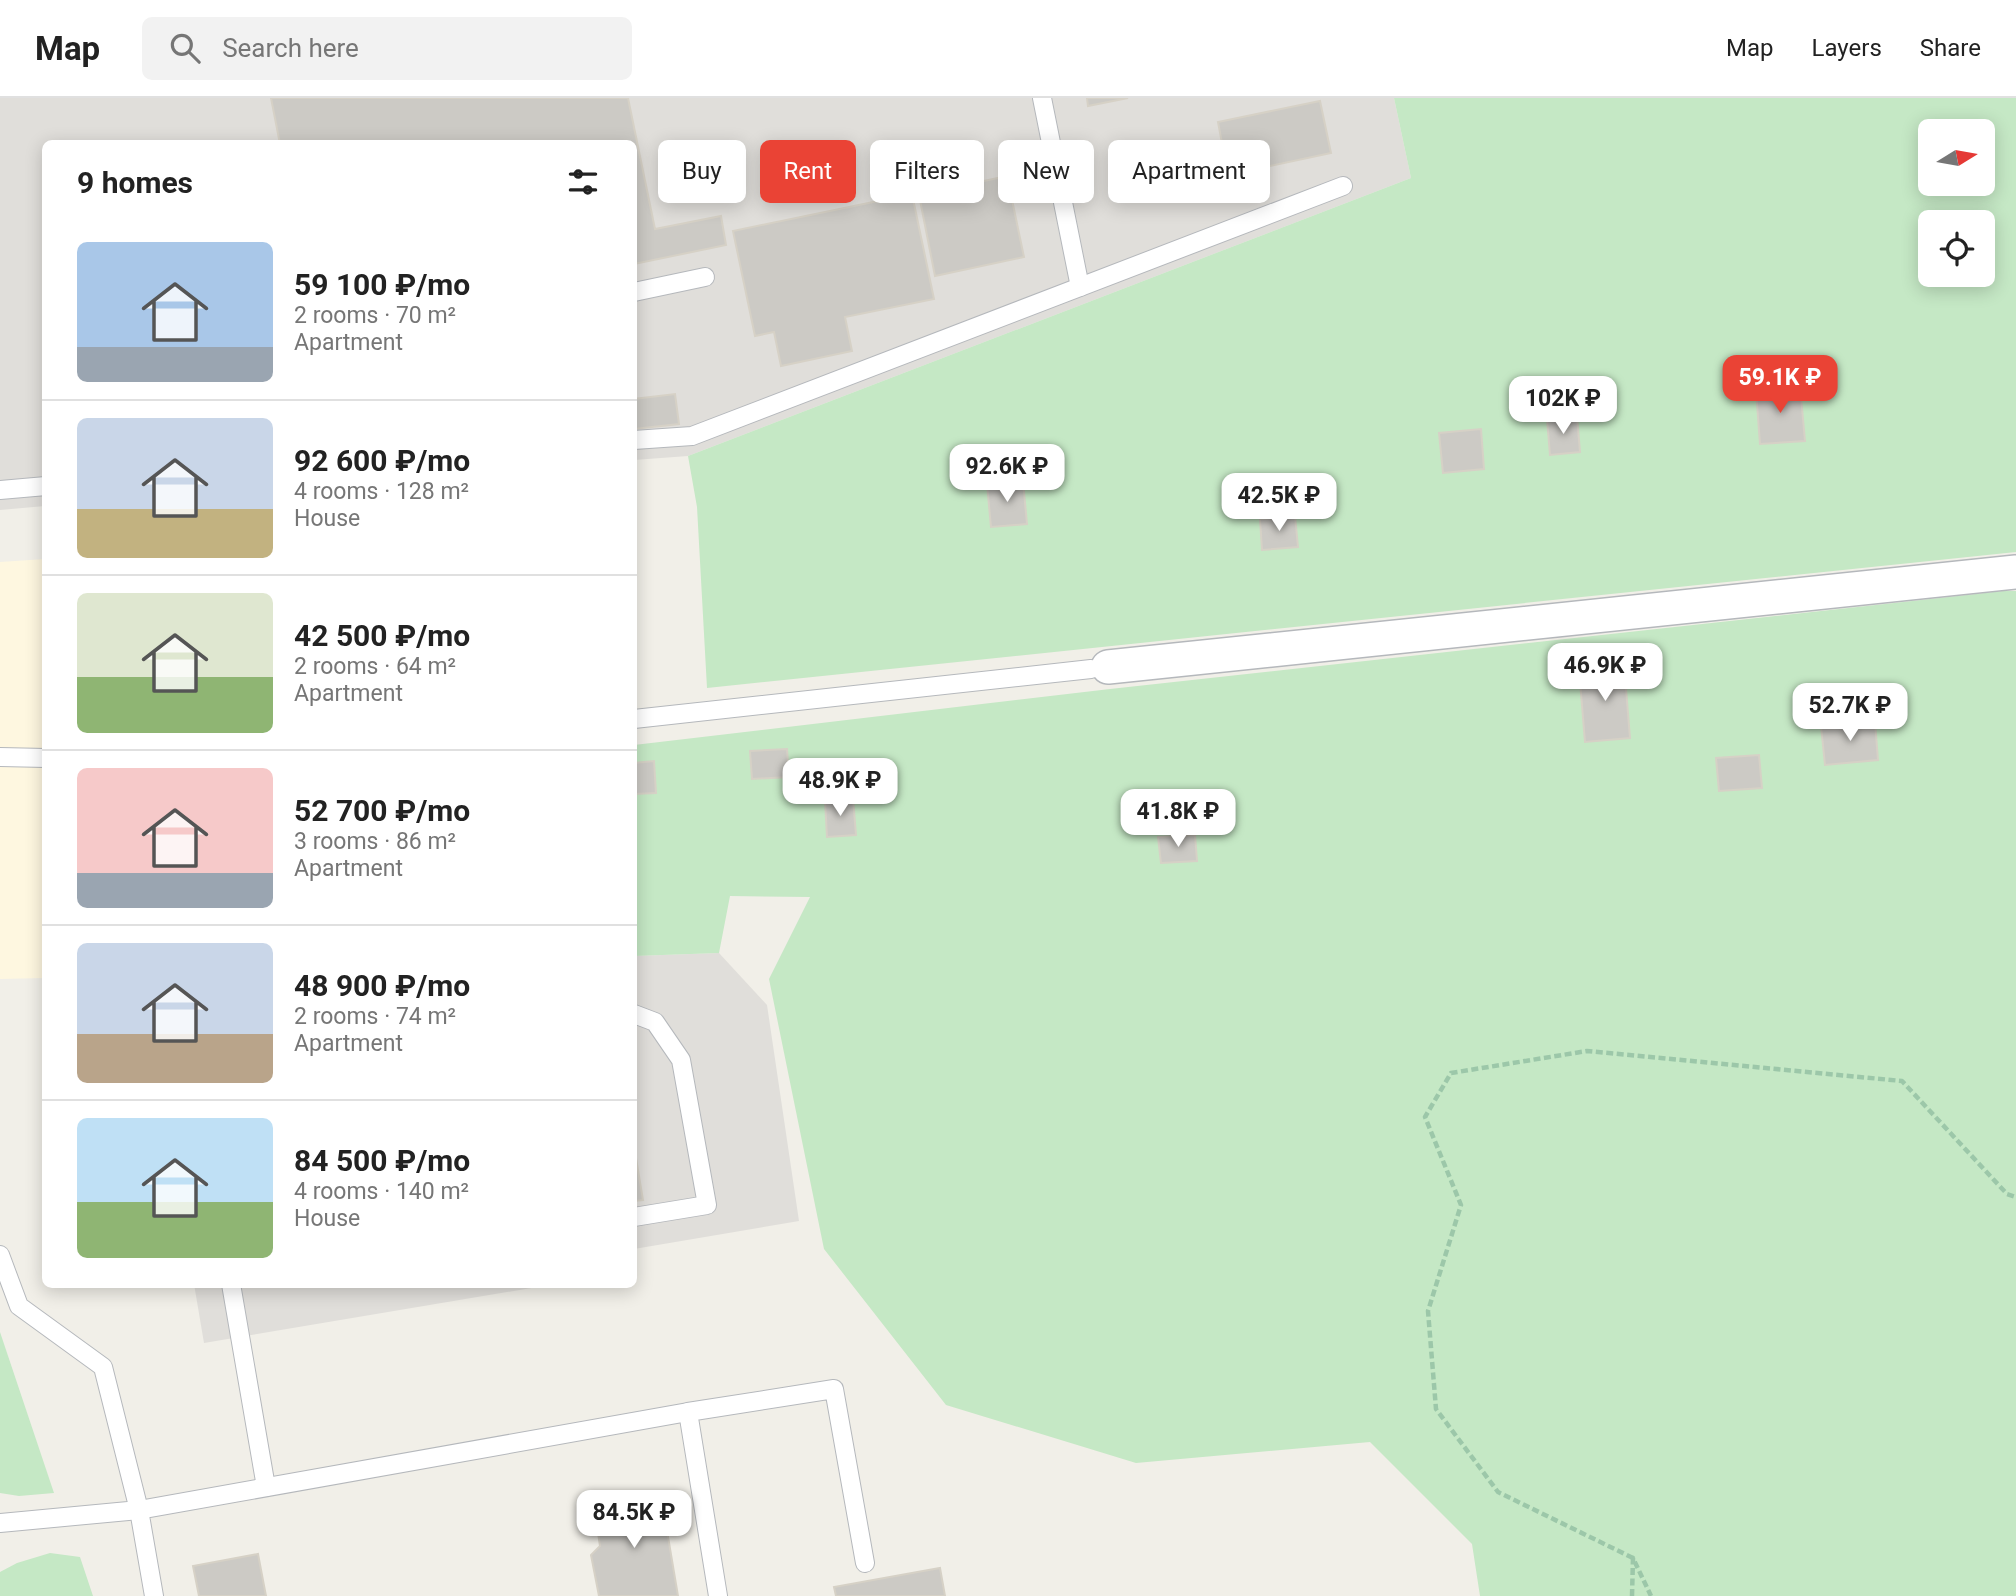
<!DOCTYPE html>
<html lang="en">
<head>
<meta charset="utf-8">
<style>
	:root { --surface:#fff; --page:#f2f2f2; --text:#222; --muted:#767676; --line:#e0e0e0; --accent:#ea4335 }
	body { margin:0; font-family:Roboto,sans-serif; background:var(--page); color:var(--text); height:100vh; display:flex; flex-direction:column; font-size:26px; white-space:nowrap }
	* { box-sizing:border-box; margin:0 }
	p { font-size:23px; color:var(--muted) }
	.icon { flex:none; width:38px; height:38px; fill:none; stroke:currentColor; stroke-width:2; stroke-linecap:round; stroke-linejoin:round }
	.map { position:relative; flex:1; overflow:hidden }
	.panel { position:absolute; left:42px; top:42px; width:595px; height:1148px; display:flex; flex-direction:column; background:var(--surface); border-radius:10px; box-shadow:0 4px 18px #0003 }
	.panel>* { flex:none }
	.top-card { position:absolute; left:658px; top:42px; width:665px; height:63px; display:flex; gap:14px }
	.needle { width:46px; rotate:79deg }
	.controls { position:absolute; left:1918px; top:21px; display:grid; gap:14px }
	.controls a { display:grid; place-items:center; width:77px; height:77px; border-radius:10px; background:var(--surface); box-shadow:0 4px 18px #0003; font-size:35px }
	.price { position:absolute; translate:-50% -60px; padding:0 16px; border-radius:14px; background:#fff; color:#222; font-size:23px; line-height:46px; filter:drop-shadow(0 2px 4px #0008) }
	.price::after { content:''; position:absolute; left:50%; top:42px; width:21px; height:16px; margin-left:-10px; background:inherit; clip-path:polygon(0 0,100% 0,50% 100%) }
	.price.selected { background:var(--accent); color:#fff }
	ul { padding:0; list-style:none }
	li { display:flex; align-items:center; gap:21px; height:175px; padding:0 35px }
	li+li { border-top:2px solid var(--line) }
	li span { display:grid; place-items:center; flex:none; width:196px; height:140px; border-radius:10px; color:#555 }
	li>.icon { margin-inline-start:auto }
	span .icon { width:84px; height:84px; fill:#fffc; stroke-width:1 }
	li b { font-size:30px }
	h2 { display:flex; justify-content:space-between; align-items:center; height:84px; padding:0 35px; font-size:30px }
	.tag { padding:0 24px; border-radius:10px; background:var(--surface); box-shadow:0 4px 18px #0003; font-size:24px; line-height:63px }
	.tag.selected { background:var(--accent); color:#fff }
	header { display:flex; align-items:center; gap:42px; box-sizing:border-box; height:98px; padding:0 35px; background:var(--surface); border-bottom:2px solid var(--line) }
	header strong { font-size:33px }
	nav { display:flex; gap:38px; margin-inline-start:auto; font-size:24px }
	.search { width:490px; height:63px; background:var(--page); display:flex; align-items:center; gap:18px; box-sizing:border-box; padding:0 24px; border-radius:10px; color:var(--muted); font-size:26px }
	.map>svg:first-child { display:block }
	.commercial { fill:#fef7e0 }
	.industrial { fill:#e0deda }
	.green { fill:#c5e8c5; fill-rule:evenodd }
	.building { fill:#cccac5; stroke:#d6d1c6; stroke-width:2 }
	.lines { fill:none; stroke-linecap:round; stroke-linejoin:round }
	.service-casing { stroke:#b5b8bc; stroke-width:20 }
	.minor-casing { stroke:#b5b8bc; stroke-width:36 }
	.path { stroke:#9cc7a9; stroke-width:4.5; stroke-dasharray:7 3.5; stroke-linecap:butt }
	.service { stroke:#fff; stroke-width:18 }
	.minor { stroke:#fff; stroke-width:33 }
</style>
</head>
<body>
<header>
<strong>Map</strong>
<div class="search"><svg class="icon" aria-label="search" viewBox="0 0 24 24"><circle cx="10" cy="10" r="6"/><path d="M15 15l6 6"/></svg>Search here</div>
<nav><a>Map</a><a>Layers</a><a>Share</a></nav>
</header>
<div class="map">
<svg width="2016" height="1498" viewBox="0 0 2016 1498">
	<rect width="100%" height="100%" fill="#f1efe8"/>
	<polygon class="commercial" points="45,461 45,880 0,881 0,464"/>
	<g class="industrial">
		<polygon points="0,0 1394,0 1411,80 688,358 634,362 634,46 46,46 45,408 0,412"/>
		<polygon points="719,855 767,907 799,1123 634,1151 634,858"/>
		<polygon points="194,1186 549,1187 204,1245"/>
	</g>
	<g class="green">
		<path d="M1394,0H2016V454L707,590L697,409L688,358L1411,80ZM1930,33H1983V86H1930ZM1930,124H1983V177H1930Z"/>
		<polygon points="2003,493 2016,493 2016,1498 1480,1498 1472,1446 1370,1344 1136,1365 946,1307 824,1151 769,881 810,799 730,798 719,855 634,858 634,647 1110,591"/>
		<polygon points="0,1234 54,1395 19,1398 0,1395"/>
		<polygon points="50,1455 80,1459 93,1498 0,1498 0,1474 17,1465"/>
	</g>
	<g class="building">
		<polygon points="271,0 628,0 655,131 721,118 726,147 634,166 634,46 280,46"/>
		<polygon points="1087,0 1128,0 1088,8"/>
		<polygon points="1320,3 1331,55 1228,77 1218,24"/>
		<polygon points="1007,78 1024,159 935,178 919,97"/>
		<polygon points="912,96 934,201 845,219 852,253 781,268 774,234 755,238 733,133"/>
		<polygon points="1800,288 1805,343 1760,346 1756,292"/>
		<polygon points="675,296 679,326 634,331 634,301"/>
		<polygon points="1577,318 1580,354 1550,357 1547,321"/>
		<polygon points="1481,331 1484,371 1443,375 1439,335"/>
		<polygon points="1023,383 1027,426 991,429 987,386"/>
		<polygon points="1295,418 1298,449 1262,452 1260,421"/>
		<polygon points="1624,566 1630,640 1585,644 1579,571"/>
		<polygon points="1875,624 1878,662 1825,667 1821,628"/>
		<polygon points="787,651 789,679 752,681 750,653"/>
		<polygon points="1759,657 1762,690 1719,693 1716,660"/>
		<polygon points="654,663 656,695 634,696 634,665"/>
		<polygon points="853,700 856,737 827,739 825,702"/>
		<polygon points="1195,737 1197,763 1161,765 1158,739"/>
		<polygon points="634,1048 643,1102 634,1103"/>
		<polygon points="661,1397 678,1498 599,1498 591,1457 600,1448 594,1408"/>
		<polygon points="258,1456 266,1498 199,1498 193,1468"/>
		<polygon points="940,1470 945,1498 836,1498 834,1489"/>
	</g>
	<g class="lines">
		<defs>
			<g id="service">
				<polyline points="1042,0 1080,189"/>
				<polyline points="634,194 705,179"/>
				<polyline points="634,342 692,338 1343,88"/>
				<polyline points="0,392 46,388"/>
				<polyline points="634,621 1091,571"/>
				<polyline points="0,659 46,660"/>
				<polyline points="634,916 655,924 681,962 707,1107 634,1119"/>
				<polyline points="0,1157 19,1208 103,1269 139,1412 0,1425"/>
				<polyline points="231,1186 266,1389"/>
				<polyline points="154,1498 139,1412 688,1314"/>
				<polyline points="718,1498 688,1314 834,1291 865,1465"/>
			</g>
			<polyline id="minor" points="1108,569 2016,474"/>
		</defs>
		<use href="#service" class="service-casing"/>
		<use href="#minor" class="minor-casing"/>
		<g class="path">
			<polyline points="1633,1460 1498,1394 1436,1311 1428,1213 1461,1107 1425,1019 1451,975 1587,953 1902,983 2007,1096 2016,1099"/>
			<polyline points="1632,1498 1633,1460 1651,1498"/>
		</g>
		<use href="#service" class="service"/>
		<use href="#minor" class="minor"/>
	</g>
</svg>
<div class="controls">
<a><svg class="needle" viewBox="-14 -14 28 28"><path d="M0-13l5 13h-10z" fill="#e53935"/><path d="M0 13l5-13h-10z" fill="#767676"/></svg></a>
<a><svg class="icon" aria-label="locate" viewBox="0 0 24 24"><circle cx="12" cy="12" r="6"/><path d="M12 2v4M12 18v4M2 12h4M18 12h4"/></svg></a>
</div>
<b class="price selected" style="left:1780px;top:317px">59.1K ₽</b>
<b class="price" style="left:1563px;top:338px">102K ₽</b>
<b class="price" style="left:1007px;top:406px">92.6K ₽</b>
<b class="price" style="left:1279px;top:435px">42.5K ₽</b>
<b class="price" style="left:1605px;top:605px">46.9K ₽</b>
<b class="price" style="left:1850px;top:645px">52.7K ₽</b>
<b class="price" style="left:840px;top:720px">48.9K ₽</b>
<b class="price" style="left:1178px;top:751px">41.8K ₽</b>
<b class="price" style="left:634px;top:1452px">84.5K ₽</b>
<div class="top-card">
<a class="tag">Buy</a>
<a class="tag selected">Rent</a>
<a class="tag">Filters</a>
<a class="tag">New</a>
<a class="tag">Apartment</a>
</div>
<section class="panel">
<h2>9 homes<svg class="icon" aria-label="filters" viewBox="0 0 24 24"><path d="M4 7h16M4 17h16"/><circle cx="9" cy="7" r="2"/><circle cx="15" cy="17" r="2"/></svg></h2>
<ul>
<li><span style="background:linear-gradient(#a9c7e8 75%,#9aa5b1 0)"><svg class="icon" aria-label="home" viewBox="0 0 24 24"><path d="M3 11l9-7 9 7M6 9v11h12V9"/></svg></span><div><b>59 100 ₽/mo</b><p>2 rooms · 70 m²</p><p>Apartment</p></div></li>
<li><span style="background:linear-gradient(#c9d6e8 65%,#c2b280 0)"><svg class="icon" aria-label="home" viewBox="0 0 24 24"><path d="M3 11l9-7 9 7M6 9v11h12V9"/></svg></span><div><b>92 600 ₽/mo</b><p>4 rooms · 128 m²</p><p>House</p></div></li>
<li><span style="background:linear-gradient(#dfe7d0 60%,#8fb573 0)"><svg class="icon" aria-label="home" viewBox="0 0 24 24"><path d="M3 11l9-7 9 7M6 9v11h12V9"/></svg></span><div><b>42 500 ₽/mo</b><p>2 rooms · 64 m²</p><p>Apartment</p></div></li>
<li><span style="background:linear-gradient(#f6c9c9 75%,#9aa5b1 0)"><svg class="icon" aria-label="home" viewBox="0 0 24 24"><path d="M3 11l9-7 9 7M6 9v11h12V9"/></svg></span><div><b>52 700 ₽/mo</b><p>3 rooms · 86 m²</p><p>Apartment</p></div></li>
<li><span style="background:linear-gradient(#c9d6e8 65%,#b9a48a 0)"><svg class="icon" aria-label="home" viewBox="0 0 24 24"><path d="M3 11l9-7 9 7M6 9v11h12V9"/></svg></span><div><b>48 900 ₽/mo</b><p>2 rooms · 74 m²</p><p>Apartment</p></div></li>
<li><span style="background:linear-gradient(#bfe0f5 60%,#8fb573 0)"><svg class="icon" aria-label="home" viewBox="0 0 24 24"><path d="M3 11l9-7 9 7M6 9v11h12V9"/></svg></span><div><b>84 500 ₽/mo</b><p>4 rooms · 140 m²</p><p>House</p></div></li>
</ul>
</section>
</div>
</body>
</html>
